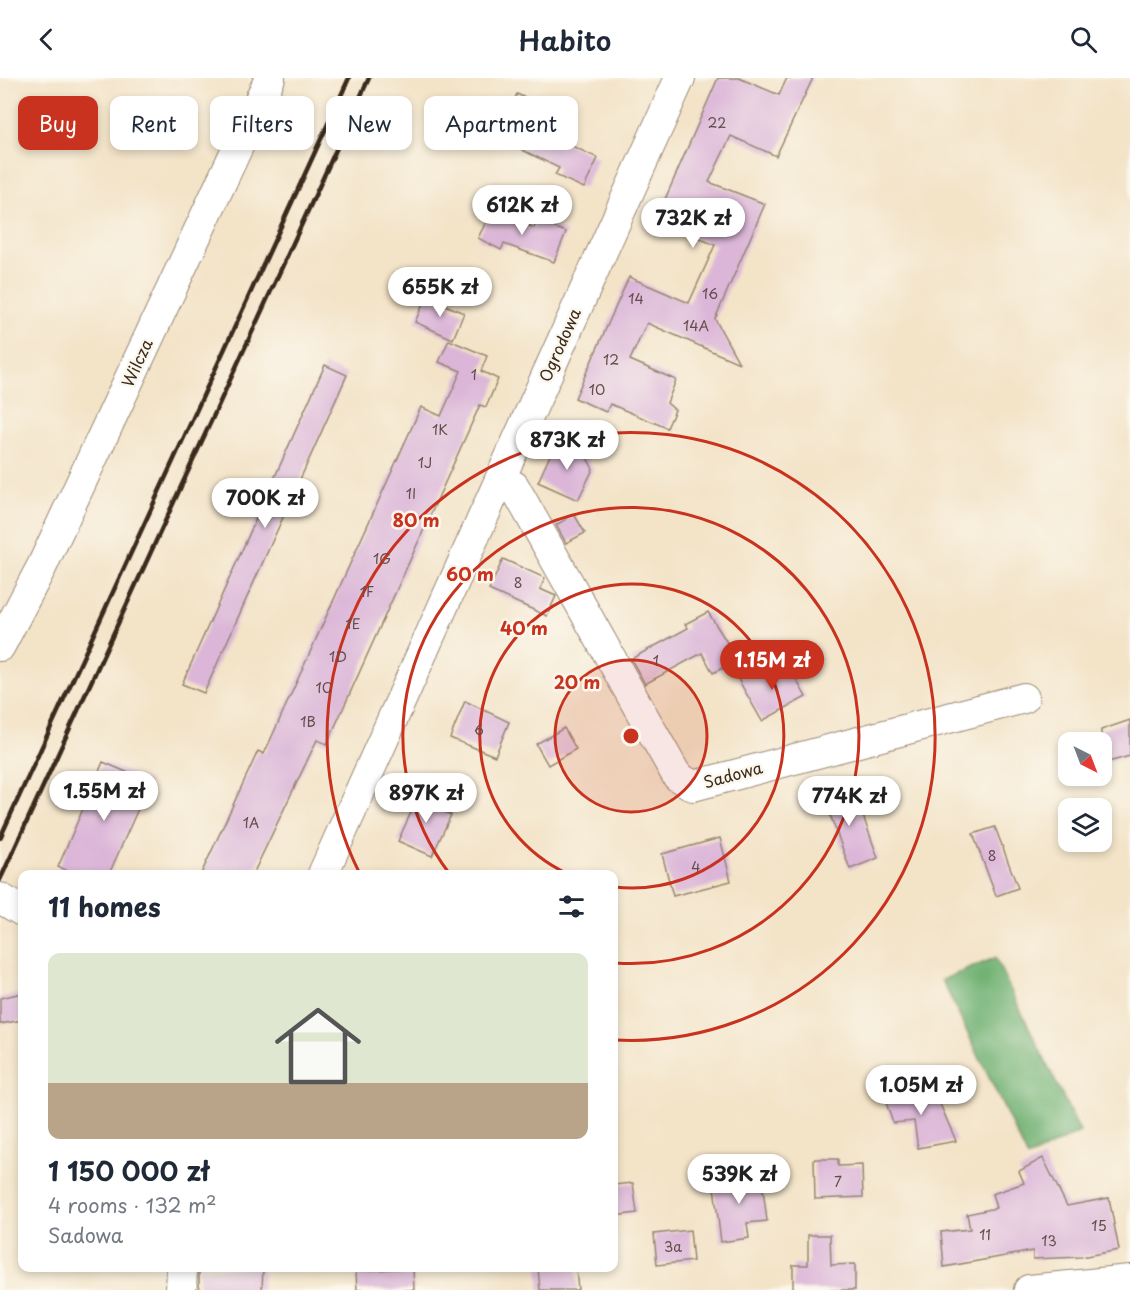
<!DOCTYPE html>
<html lang="en">
<head>
<meta charset="utf-8">
<style>
	:root { --surface:#fff; --page:#f6f6f7; --text:#1f2937; --muted:#747a83; --line:#e0e1e3; --accent:#c8321e }
	body { margin:0; font-family:"Playpen Sans",sans-serif; background:var(--page); color:var(--text); height:100vh; display:flex; flex-direction:column; font-size:22px; white-space:nowrap }
	* { box-sizing:border-box; margin:0 }
	p { font-size:20px; color:var(--muted) }
	.icon { flex:none; width:33px; height:33px; fill:none; stroke:currentColor; stroke-width:2; stroke-linecap:round; stroke-linejoin:round }
	.map { position:relative; flex:1; overflow:hidden }
	.sheet { position:absolute; left:18px; top:792px; width:600px; height:402px; display:flex; flex-direction:column; background:var(--surface); border-radius:12px; box-shadow:0 3px 9px #0003 }
	.sheet>* { flex:none }
	.top-card { position:absolute; left:18px; top:18px; width:600px; height:54px; display:flex; gap:12px }
	.needle { width:39px; rotate:138deg }
	.buttons { position:absolute; left:1058px; top:654px; display:grid; gap:12px }
	.buttons a { display:grid; place-items:center; width:54px; height:54px; border-radius:12px; background:var(--surface); box-shadow:0 3px 9px #0003; font-size:30px }
	.price { position:absolute; translate:-50% -51px; padding:0 14px; border-radius:21px; background:#fff; color:#222; font-size:20px; line-height:39px; filter:drop-shadow(0 2px 3px #0008) }
	.price::after { content:''; position:absolute; left:50%; top:36px; width:18px; height:14px; margin-left:-9px; background:inherit; clip-path:polygon(0 0,100% 0,50% 100%) }
	.price.current { background:var(--accent); color:#fff }
	ul { padding:0; list-style:none }
	li { display:grid; align-content:center; gap:12px; height:318px; padding:0 30px }
	li+li { border-top:2px solid var(--line) }
	li span { display:grid; place-items:center; height:186px; border-radius:12px; color:#555 }
	li>.icon { margin-inline-start:auto }
	span .icon { width:108px; height:108px; fill:#fffc; stroke-width:1 }
	li b { font-size:26px }
	h2 { display:flex; justify-content:space-between; align-items:center; height:72px; padding:0 30px; font-size:26px }
	.pill { padding:0 21px; border-radius:12px; background:var(--surface); box-shadow:0 3px 9px #0003; font-size:21px; line-height:54px }
	.pill.current { background:var(--accent); color:#fff }
	header { display:flex; justify-content:space-between; align-items:center; height:78px; padding:0 30px; background:var(--surface); font-size:27px; font-weight:600 }
	.map>svg:first-child { display:block }
	.forest { fill:#72b274; stroke:#566e49; stroke-width:1.5 }
	.building { fill:#dbb6d8 }
	.lines { fill:none; stroke-linecap:round; stroke-linejoin:round }
	.minor-casing { stroke:#978672; stroke-width:32 }
	.minor { stroke:#fff; stroke-width:30 }
	.rail { stroke:#3b2a1e; stroke-width:4.5 }
	.ring { fill:none; stroke:#c8321e; stroke-width:3 }
	.labels { text-anchor:middle; stroke-width:5; stroke-linejoin:round; paint-order:stroke }
	.number-label { font-size:14px; fill:#634d4c }
	.street-label { font-size:16px; fill:#3b2a1e; stroke:#fbf7ec }
	.centre { fill:#c8321e; stroke:#fbf7ec; stroke-width:3 }
	.ring-label { font-size:18px; text-anchor:middle; font-weight:bold; fill:#c8321e; stroke:#fbf7ec; stroke-width:5; stroke-linejoin:round; paint-order:stroke }
</style>
</head>
<body>
<header><svg class="icon" aria-label="back" viewBox="0 0 24 24"><path d="M15 5l-7 7 7 7"/></svg>Habito<svg class="icon" aria-label="search" viewBox="0 0 24 24"><circle cx="10" cy="10" r="6"/><path d="M15 15l6 6"/></svg></header>
<div class="map">
<svg width="1130" height="1212" viewBox="0 0 1130 1212">
	<rect width="100%" height="100%" fill="#fbf7ec"/>
	<filter id="ink" filterUnits="userSpaceOnUse"><feTurbulence type="fractalNoise" baseFrequency=".0167" numOctaves="2"/><feDisplacementMap in="SourceGraphic" scale="12" xChannelSelector="R" yChannelSelector="G"/><feConvolveMatrix kernelMatrix="1 2 1 2 8 2 1 2 1" color-interpolation-filters="sRGB"/></filter>
	<filter id="wash" filterUnits="userSpaceOnUse"><feTurbulence type="fractalNoise" baseFrequency=".008" numOctaves="4" result="noise"/><feDisplacementMap in="SourceGraphic" scale="24" xChannelSelector="R" yChannelSelector="G"/><feGaussianBlur stdDeviation="1.35" result="paint"/><feColorMatrix in="noise" values="0 0 0 0 0 0 0 0 0 0 0 0 0 0 0 0 0 1.4 0 .05"/><feComposite in="paint" operator="in"/></filter>
	<g filter="url(#wash)">
		<rect width="100%" height="100%" fill="#f3e3c7"/>
		<polygon class="forest" points="995,880 1080,1054 1028,1080 942,902"/>
		<g id="blocks">
			<g class="building">
				<polygon points="718,0 739,0 779,17 787,0 813,0 776,78 731,58 709,104 765,126 715,241 739,285 647,245 630,282 676,302 667,325 675,332 667,350 610,326 606,334 575,320 629,199 689,225 715,167 656,142"/>
				<polygon points="517,16 556,35 546,56 598,80 584,110 555,97 559,90 496,59"/>
				<polygon points="493,130 534,150 537,143 566,154 554,184 504,166 501,172 478,160"/>
				<polygon points="426,219 464,235 453,261 415,244"/>
				<polygon points="449,262 487,278 481,293 498,301 486,329 480,327 327,666 317,662 253,796 201,796 258,673 264,676 421,329 441,338 461,293 439,284"/>
				<polygon points="325,287 347,297 204,615 182,606"/>
				<polygon points="556,364 586,378 593,391 578,422 538,404"/>
				<polygon points="574,436 585,455 566,465 556,447"/>
				<polygon points="503,481 545,500 540,511 556,518 547,538 489,512"/>
				<polygon points="708,534 738,582 713,595 702,575 645,606 631,581 688,550 685,546"/>
				<polygon points="788,587 806,619 762,643 738,601 760,589 766,599"/>
				<polygon points="465,623 509,644 495,678 450,660"/>
				<polygon points="1130,642 1130,678 1101,686 1101,652"/>
				<polygon points="564,650 576,671 548,687 536,666"/>
				<polygon points="103,684 150,704 109,796 76,796 58,789"/>
				<polygon points="844,704 856,737 862,735 878,780 850,791 821,712"/>
				<polygon points="428,714 449,723 444,734 451,737 432,778 398,763 417,721 423,724"/>
				<polygon points="995,749 1018,810 996,818 973,756"/>
				<polygon points="720,760 731,803 673,818 662,776"/>
				<polygon points="22,915 22,942 0,946 0,920"/>
				<polygon points="905,1009 907,1017 933,1010 956,1063 918,1070 914,1043 893,1045 883,1016"/>
				<polygon points="1043,1080 1067,1128 1109,1120 1119,1172 1081,1179 1033,1181 1033,1173 944,1189 941,1154 970,1151 967,1136 996,1130 992,1116 1024,1105 1019,1093"/>
				<polygon points="814,1081 838,1081 838,1088 862,1087 863,1119 815,1121"/>
				<polygon points="761,1095 767,1143 747,1145 749,1160 721,1164 713,1101"/>
				<polygon points="633,1105 637,1135 614,1138 614,1107"/>
				<polygon points="690,1152 693,1183 657,1187 654,1156"/>
				<polygon points="808,1157 830,1157 831,1187 855,1186 855,1212 793,1212 793,1187 808,1187"/>
				<polygon points="199,1190 263,1190 262,1212 199,1212"/>
				<polygon points="413,1190 414,1212 357,1212 356,1193"/>
				<polygon points="538,1190 576,1190 578,1212 540,1212"/>
			</g>
		</g>
	</g>
	<g filter="url(#ink)">
		<use href="#blocks" fill-opacity="0" stroke="#978672" stroke-width="1.5"/>
		<g class="lines">
			<defs>
				<g id="minor">
					<polyline points="500,402 514,408 677,698 693,708 1024,620"/>
					<polyline points="0,568 42,488 270,0"/>
					<polyline points="323,796 680,0"/>
					<polyline points="0,820 22,833"/>
					<polyline points="181,1212 182,1190"/>
					<polyline points="1029,1212 1130,1202"/>
				</g>
			</defs>
			<use href="#minor" class="minor-casing"/>
			<use href="#minor" class="minor"/>
			<g class="rail">
				<polyline points="0,760 349,0"/>
				<polyline points="0,802 369,0"/>
			</g>
		</g>
	</g>
	<circle cx="631" cy="658" r="76" fill="#c8321e" fill-opacity=".12"/>
	<g class="ring">
		<circle cx="631" cy="658" r="76"/>
		<path d="M568 796A152 152 0 1 1 614 809"/>
		<path d="M449 795A228 228 0 1 1 615 885"/>
		<path d="M360 796A304 304 0 1 1 615 962"/>
	</g>
	<g class="labels">
		<g class="number-label">
			<text x="717" y="50">22</text>
			<text x="710" y="221">16</text>
			<text x="636" y="226">14</text>
			<text x="696" y="253">14A</text>
			<text x="611" y="287">12</text>
			<text x="474" y="302">1</text>
			<text x="597" y="317">10</text>
			<text x="440" y="357">1K</text>
			<text x="425" y="390">1J</text>
			<text x="411" y="421">1I</text>
			<text x="382" y="486">1G</text>
			<text x="518" y="510">8</text>
			<text x="367" y="519">1F</text>
			<text x="353" y="551">1E</text>
			<text x="338" y="584">1D</text>
			<text x="656" y="588">1</text>
			<text x="324" y="615">1C</text>
			<text x="308" y="649">1B</text>
			<text x="479" y="657">6</text>
			<text x="251" y="750">1A</text>
			<text x="992" y="783">8</text>
			<text x="696" y="794">4</text>
			<text x="838" y="1109">7</text>
			<text x="1099" y="1153">15</text>
			<text x="985" y="1162">11</text>
			<text x="1049" y="1168">13</text>
			<text x="673" y="1174">3a</text>
		</g>
		<g class="street-label">
			<text transform="translate(560 267) rotate(-66)" y="6">Ogrodowa</text>
			<text transform="translate(137 285) rotate(-65)" y="6">Wilcza</text>
			<text transform="translate(733 697) rotate(-15)" y="6">Sadowa</text>
		</g>
	</g>
	<circle cx="631" cy="658" r="9" class="centre"/>
	<g class="ring-label">
		<text x="416" y="449">80 m</text>
		<text x="470" y="503">60 m</text>
		<text x="524" y="557">40 m</text>
		<text x="577" y="611">20 m</text>
	</g>
</svg>
<div class="buttons">
<a><svg class="needle" viewBox="-14 -14 28 28"><path d="M0-13l5 13h-10z" fill="#e53935"/><path d="M0 13l5-13h-10z" fill="#747a83"/></svg></a>
<a><svg class="icon" aria-label="layers" viewBox="0 0 24 24"><path d="M12 4l9 5-9 5-9-5zM3 14l9 5 9-5"/></svg></a>
</div>
<b class="price" style="left:522px;top:158px">612K zł</b>
<b class="price" style="left:693px;top:171px">732K zł</b>
<b class="price" style="left:440px;top:240px">655K zł</b>
<b class="price" style="left:567px;top:393px">873K zł</b>
<b class="price" style="left:265px;top:451px">700K zł</b>
<b class="price current" style="left:772px;top:613px">1.15M zł</b>
<b class="price" style="left:104px;top:744px">1.55M zł</b>
<b class="price" style="left:426px;top:746px">897K zł</b>
<b class="price" style="left:849px;top:749px">774K zł</b>
<b class="price" style="left:921px;top:1038px">1.05M zł</b>
<b class="price" style="left:739px;top:1127px">539K zł</b>
<div class="top-card">
<a class="pill current">Buy</a>
<a class="pill">Rent</a>
<a class="pill">Filters</a>
<a class="pill">New</a>
<a class="pill">Apartment</a>
</div>
<section class="sheet">
<h2>11 homes<svg class="icon" aria-label="filters" viewBox="0 0 24 24"><path d="M4 7h16M4 17h16"/><circle cx="9" cy="7" r="2"/><circle cx="15" cy="17" r="2"/></svg></h2>
<ul>
<li><span style="background:linear-gradient(#dfe7d0 70%,#b9a48a 0)"><svg class="icon" aria-label="home" viewBox="0 0 24 24"><path d="M3 11l9-7 9 7M6 9v11h12V9"/></svg></span><div><b>1 150 000 zł</b><p>4 rooms · 132 m²</p><p>Sadowa</p></div></li>
</ul>
</section>
</div>
</body>
</html>
